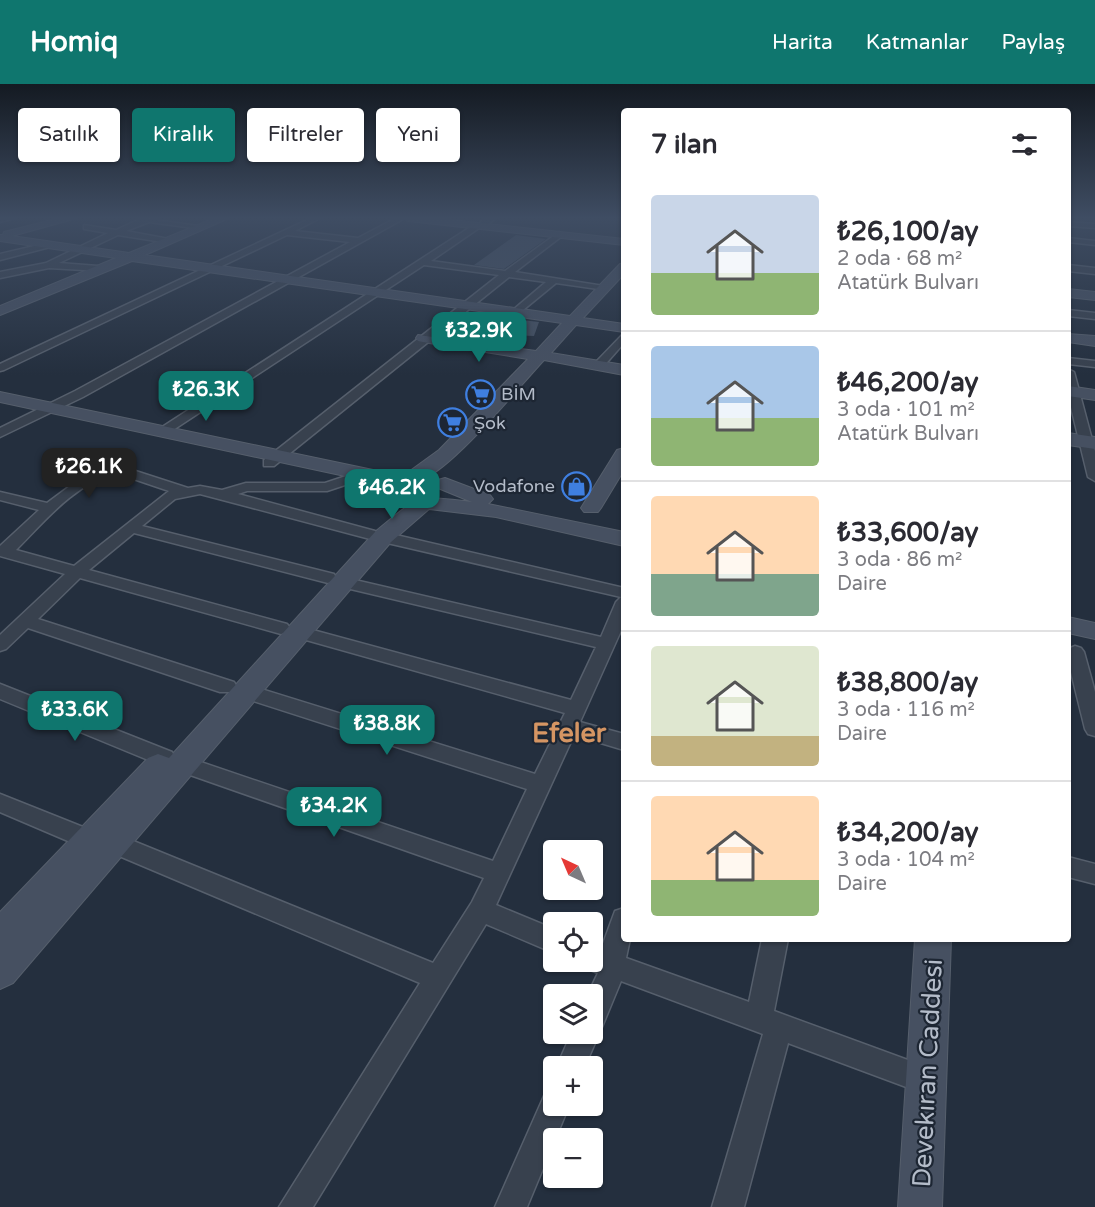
<!DOCTYPE html>
<html lang="tr">
<head>
<meta charset="utf-8">
<style>
	:root { --surface:#fff; --page:#f7f7f7; --text:#2b2b33; --muted:#7c7c81; --line:#e1e1e2; --accent:#0f766e }
	body { margin:0; font-family:"Varela Round",sans-serif; background:var(--page); color:var(--text); height:100vh; display:flex; flex-direction:column; font-size:22px; white-space:nowrap }
	* { box-sizing:border-box; margin:0 }
	p { font-size:20px; color:var(--muted) }
	.icon { flex:none; width:33px; height:33px; fill:none; stroke:currentColor; stroke-width:2; stroke-linecap:round; stroke-linejoin:round }
	.map { position:relative; flex:1; overflow:hidden }
	.drawer { position:absolute; left:621px; top:24px; width:450px; height:834px; display:flex; flex-direction:column; background:var(--surface); border-radius:6px; box-shadow:0 2px 4px #0004 }
	.drawer>* { flex:none }
	.hud { position:absolute; left:18px; top:24px; width:513px; height:54px; display:flex; gap:12px }
	.needle { width:39px; rotate:316deg }
	.controls { position:absolute; left:543px; top:756px; display:grid; gap:12px }
	.controls a { display:grid; place-items:center; width:60px; height:60px; border-radius:6px; background:var(--surface); box-shadow:0 2px 4px #0004; font-size:30px }
	.price { position:absolute; translate:-50% -51px; padding:0 14px; border-radius:12px; background:var(--accent); color:#fff; font-size:20px; line-height:39px; filter:drop-shadow(0 2px 3px #0008) }
	.price::after { content:''; position:absolute; left:50%; top:36px; width:18px; height:14px; margin-left:-9px; background:inherit; clip-path:polygon(0 0,100% 0,50% 100%) }
	.price.active { background:#222; color:#fff }
	ul { padding:0; list-style:none }
	li { display:flex; align-items:center; gap:18px; height:150px; padding:0 30px }
	li+li { border-top:2px solid var(--line) }
	li span { display:grid; place-items:center; flex:none; width:168px; height:120px; border-radius:6px; color:#555 }
	li>.icon { margin-inline-start:auto }
	span .icon { width:72px; height:72px; fill:#fffc; stroke-width:1 }
	li b { font-size:26px }
	h2 { display:flex; justify-content:space-between; align-items:center; height:72px; padding:0 30px; font-size:26px }
	.pill { padding:0 21px; border-radius:6px; background:var(--surface); box-shadow:0 2px 4px #0004; font-size:21px; line-height:54px }
	.pill.active { background:var(--accent); color:#fff }
	header { display:flex; align-items:center; gap:36px; box-sizing:border-box; height:84px; padding:0 30px; background:var(--accent); color:#fff }
	header strong { font-size:28px }
	nav { display:flex; gap:33px; margin-inline-start:auto; font-size:21px }
	.map>svg:first-child { display:block }
	.green { fill:#263c3f }
	.building { fill:#455162 }
	.lines { fill:none; stroke-linecap:round; stroke-linejoin:round }
	.street-casing { stroke:#565f6c; stroke-width:3 }
	.secondary-casing { stroke:#565f6c; stroke-width:2 }
	.street { fill:#38414e; fill-rule:evenodd }
	.secondary { fill:#465061; fill-rule:evenodd }
	.labels { text-anchor:middle; stroke-width:4.5; stroke-linejoin:round; paint-order:stroke }
	.far-poi-label { font-size:18px; fill:#b4bcc9; stroke:#1d2633; text-anchor:start }
	.near-street-label { font-size:26px; fill:#b4bcc9; stroke:#1d2633 }
	.district-label { font-size:27px; font-weight:bold; fill:#d59563; stroke:#1d2633 }
</style>
</head>
<body>
<header>
<strong>Homiq</strong>
<nav><a>Harita</a><a>Katmanlar</a><a>Paylaş</a></nav>
</header>
<div class="map">
<svg width="1095" height="1123" viewBox="0 0 1095 1123">
	<rect width="100%" height="100%" fill="#242f3e"/>
	<path class="green" d="M420,395L432,397L439,403L436,411C425,418 409,420 399,411L402,400Z"/>
	<g class="building">
		<polygon points="516,151 546,155 504,185 474,181"/>
		<polygon points="494,234 522,236 539,238 534,252 487,250"/>
	</g>
	<g class="lines">
		<defs>
			<g id="street">
				<polygon points="0,134 15,134 0,138"/>
				<polygon points="142,134 205,143 201,145 149,138 126,147 169,155 169,159 118,151 59,179 98,182 102,185 101,187 49,184 0,194 0,188 46,179 108,149 84,145 84,141 116,146"/>
				<polygon points="311,134 320,134 295,147 358,154 396,134 405,134 83,313 0,353 0,344 75,307 350,158 287,151 4,286 0,287 0,280"/>
				<polygon points="487,134 496,134 487,141 481,141 481,137"/>
				<polygon points="1068,138 1095,140 1095,144 1068,142"/>
				<polygon points="475,140 482,142 431,177 505,187 559,148 562,152 515,188 610,203 605,206 556,199 517,231 512,228 513,226 546,198 509,193 274,382 264,382 264,376 499,191 424,181 167,350 162,351 156,347"/>
				<polygon points="1068,154 1095,157 1095,161 1068,158"/>
				<polygon points="47,159 50,163 0,176 0,170"/>
				<polygon points="1068,181 1095,184 1095,190 1068,187"/>
				<polygon points="1068,226 1095,229 1095,235 1068,232"/>
				<polygon points="624,249 624,259 602,284 594,284 594,280"/>
				<polygon points="1068,274 1095,277 1095,283 1068,280"/>
				<polygon points="1068,285 1074,288 1095,367 1095,397 1088,393 1068,311"/>
				<path d="M117,381L188,404L200,402L222,406L246,399H325L346,392L353,396L351,399L327,407H247L238,410L375,447L378,450L383,448L624,504V540L580,638L624,650V666L574,651L496,821L554,845V869L486,840L313,1123H279L420,899L105,766L102,759L105,752L113,749L121,752L433,879L472,818L484,794L176,686L173,680L176,674L183,672L493,777L527,705L238,612L235,607L238,602L245,600L535,690L565,629L292,552L289,548L298,542L571,616L596,563L342,503L334,498L342,493L601,553L616,518L621,513L383,458L375,453L370,455L200,410L175,415L142,442L334,490L336,494L328,499L134,449L89,486L287,540L290,544L287,548L281,550L80,494L38,535L234,598L237,603L234,608H220L28,544L6,565L0,567V551L65,490L0,472V462L39,426L0,416V408L47,419L82,393ZM116,389L169,407L74,482L16,466C44,438 75,399 116,389Z"/>
				<polygon points="1075,562 1081,564 1084,568 1095,608 1095,652 1088,650 1085,645 1068,576 1068,565"/>
				<polygon points="0,600 172,668 175,674 172,680 165,682 158,680 0,615"/>
				<polygon points="0,710 98,749 101,756 98,763 90,766 82,763 0,728"/>
				<polygon points="1068,773 1095,780 1095,800 1068,793"/>
				<polygon points="624,824 624,855 630,855 626,874 749,918 762,855 788,855 774,927 935,986 939,996 935,1006 925,1010 788,959 744,1123 712,1123 763,950 621,897 602,943 596,945 599,950 585,982 557,982 571,950 592,950 592,910 588,910 598,889 583,883 581,878 592,878 592,862 601,865 615,827"/>
				<polygon points="554,1008 554,1022 569,1022 527,1123 495,1123 544,1012"/>
			</g>
			<g id="secondary">
				<path d="M60,134H77L12,152L129,169L215,134H229L145,171L570,232L620,180L624,179V190L583,234L624,240V248L576,241L551,269L624,281V291L544,276C517,305 455,382 423,395C408,402 389,398 373,398L0,318V308L373,386L410,387L439,366L528,275L423,258L418,257L416,254L418,251L536,267L562,239L132,177L0,231V222L116,174L0,157V151H3L4,148Z"/>
				<polygon points="403,134 434,134 624,155 624,161 408,137"/>
				<polygon points="1068,205 1095,208 1095,216 1068,213"/>
				<polygon points="1068,250 1095,252 1095,262 1068,258"/>
				<polygon points="1068,302 1095,306 1095,316 1068,312"/>
				<polygon points="1068,349 1095,353 1095,365 1068,361"/>
				<polygon points="624,364 624,386 601,424 598,428 584,428 581,424 617,366"/>
				<path d="M445,394L490,411L493,415L488,420L624,448V462L496,433L429,425L391,458L13,899L0,905V828L148,674L158,670L169,674L375,448C419,412 414,411 472,418L438,404L435,400L438,396Z"/>
				<polygon points="1068,533 1095,539 1095,555 1068,549"/>
				<polygon points="915,855 951,855 942,1123 898,1123"/>
			</g>
		</defs>
		<use href="#street" class="street-casing"/>
		<use href="#secondary" class="secondary-casing"/>
		<use href="#street" class="street"/>
		<use href="#secondary" class="secondary"/>
	</g>
	<linearGradient id="sky" x2="0" y2="1"><stop stop-color="#141a22"/><stop offset="0.46" stop-color="#3f4d63"/><stop offset="1" stop-color="#3f4d63" stop-opacity="0"/></linearGradient>
	<rect width="1095" height="291" fill="url(#sky)"/>
	<defs>
		<symbol id="supermarket-ring" viewBox="-11 -11 22 22"><circle r="9.5" fill="#1d2633" stroke="#3f7fe0" stroke-width="1.5"/><path d="M-6-5.5h2.5l.6 2H6L4.5 2H-2.5L-4.4-4H-6ZM-1.5 3.2a1.3 1.3 0 1 0 .1 0ZM3 3.2a1.3 1.3 0 1 0 .1 0Z" fill="#3f7fe0"/></symbol>
		<symbol id="shop-ring" viewBox="-11 -11 22 22"><circle r="9.5" fill="#1d2633" stroke="#3f7fe0" stroke-width="1.5"/><path d="M-5-2.5h2.3a2.7 3.5 0 0 1 5.4 0H5L5.5 6h-11ZM-1.5-2.5h3a1.5 2.3 0 0 0-3 0Z" fill="#3f7fe0"/></symbol>
	</defs>
	<g fill-rule="evenodd">
		<use href="#supermarket-ring" x="464" y="294" width="33" height="33"/>
		<use href="#supermarket-ring" x="436" y="322" width="33" height="33"/>
		<use href="#shop-ring" x="560" y="386" width="33" height="33"/>
	</g>
	<g class="labels">
		<g class="far-poi-label">
			<text x="501" y="316">BİM</text>
			<text x="474" y="345">Şok</text>
			<text x="555" y="408" text-anchor="end">Vodafone</text>
		</g>
		<g class="near-street-label">
			<text transform="translate(927 989) rotate(-87)" y="9">Devekıran Caddesi</text>
		</g>
		<g class="district-label">
			<text x="569" y="658">Efeler</text>
		</g>
	</g>
</svg>
<div class="controls">
<a><svg class="needle" viewBox="-14 -14 28 28"><path d="M0-13l5 13h-10z" fill="#e53935"/><path d="M0 13l5-13h-10z" fill="#7c7c81"/></svg></a>
<a><svg class="icon" aria-label="locate" viewBox="0 0 24 24"><circle cx="12" cy="12" r="6"/><path d="M12 2v4M12 18v4M2 12h4M18 12h4"/></svg></a>
<a><svg class="icon" aria-label="layers" viewBox="0 0 24 24"><path d="M12 4l9 5-9 5-9-5zM3 14l9 5 9-5"/></svg></a>
<a>+</a>
<a>−</a>
</div>
<b class="price" style="left:479px;top:279px">₺32.9K</b>
<b class="price" style="left:206px;top:338px">₺26.3K</b>
<b class="price active" style="left:89px;top:415px">₺26.1K</b>
<b class="price" style="left:392px;top:436px">₺46.2K</b>
<b class="price" style="left:75px;top:658px">₺33.6K</b>
<b class="price" style="left:387px;top:672px">₺38.8K</b>
<b class="price" style="left:334px;top:754px">₺34.2K</b>
<div class="hud">
<a class="pill">Satılık</a>
<a class="pill active">Kiralık</a>
<a class="pill">Filtreler</a>
<a class="pill">Yeni</a>
</div>
<section class="drawer">
<h2>7 ilan<svg class="icon" aria-label="filters" viewBox="0 0 24 24"><path d="M4 7h16M4 17h16"/><circle cx="9" cy="7" r="2"/><circle cx="15" cy="17" r="2"/></svg></h2>
<ul>
<li><span style="background:linear-gradient(#c9d6e8 65%,#8fb573 0)"><svg class="icon" aria-label="home" viewBox="0 0 24 24"><path d="M3 11l9-7 9 7M6 9v11h12V9"/></svg></span><div><b>₺26,100/ay</b><p>2 oda · 68 m²</p><p>Atatürk Bulvarı</p></div></li>
<li><span style="background:linear-gradient(#a9c7e8 60%,#8fb573 0)"><svg class="icon" aria-label="home" viewBox="0 0 24 24"><path d="M3 11l9-7 9 7M6 9v11h12V9"/></svg></span><div><b>₺46,200/ay</b><p>3 oda · 101 m²</p><p>Atatürk Bulvarı</p></div></li>
<li><span style="background:linear-gradient(#ffd9b3 65%,#7fa58c 0)"><svg class="icon" aria-label="home" viewBox="0 0 24 24"><path d="M3 11l9-7 9 7M6 9v11h12V9"/></svg></span><div><b>₺33,600/ay</b><p>3 oda · 86 m²</p><p>Daire</p></div></li>
<li><span style="background:linear-gradient(#dfe7d0 75%,#c2b280 0)"><svg class="icon" aria-label="home" viewBox="0 0 24 24"><path d="M3 11l9-7 9 7M6 9v11h12V9"/></svg></span><div><b>₺38,800/ay</b><p>3 oda · 116 m²</p><p>Daire</p></div></li>
<li><span style="background:linear-gradient(#ffd9b3 70%,#8fb573 0)"><svg class="icon" aria-label="home" viewBox="0 0 24 24"><path d="M3 11l9-7 9 7M6 9v11h12V9"/></svg></span><div><b>₺34,200/ay</b><p>3 oda · 104 m²</p><p>Daire</p></div></li>
</ul>
</section>
</div>
</body>
</html>
